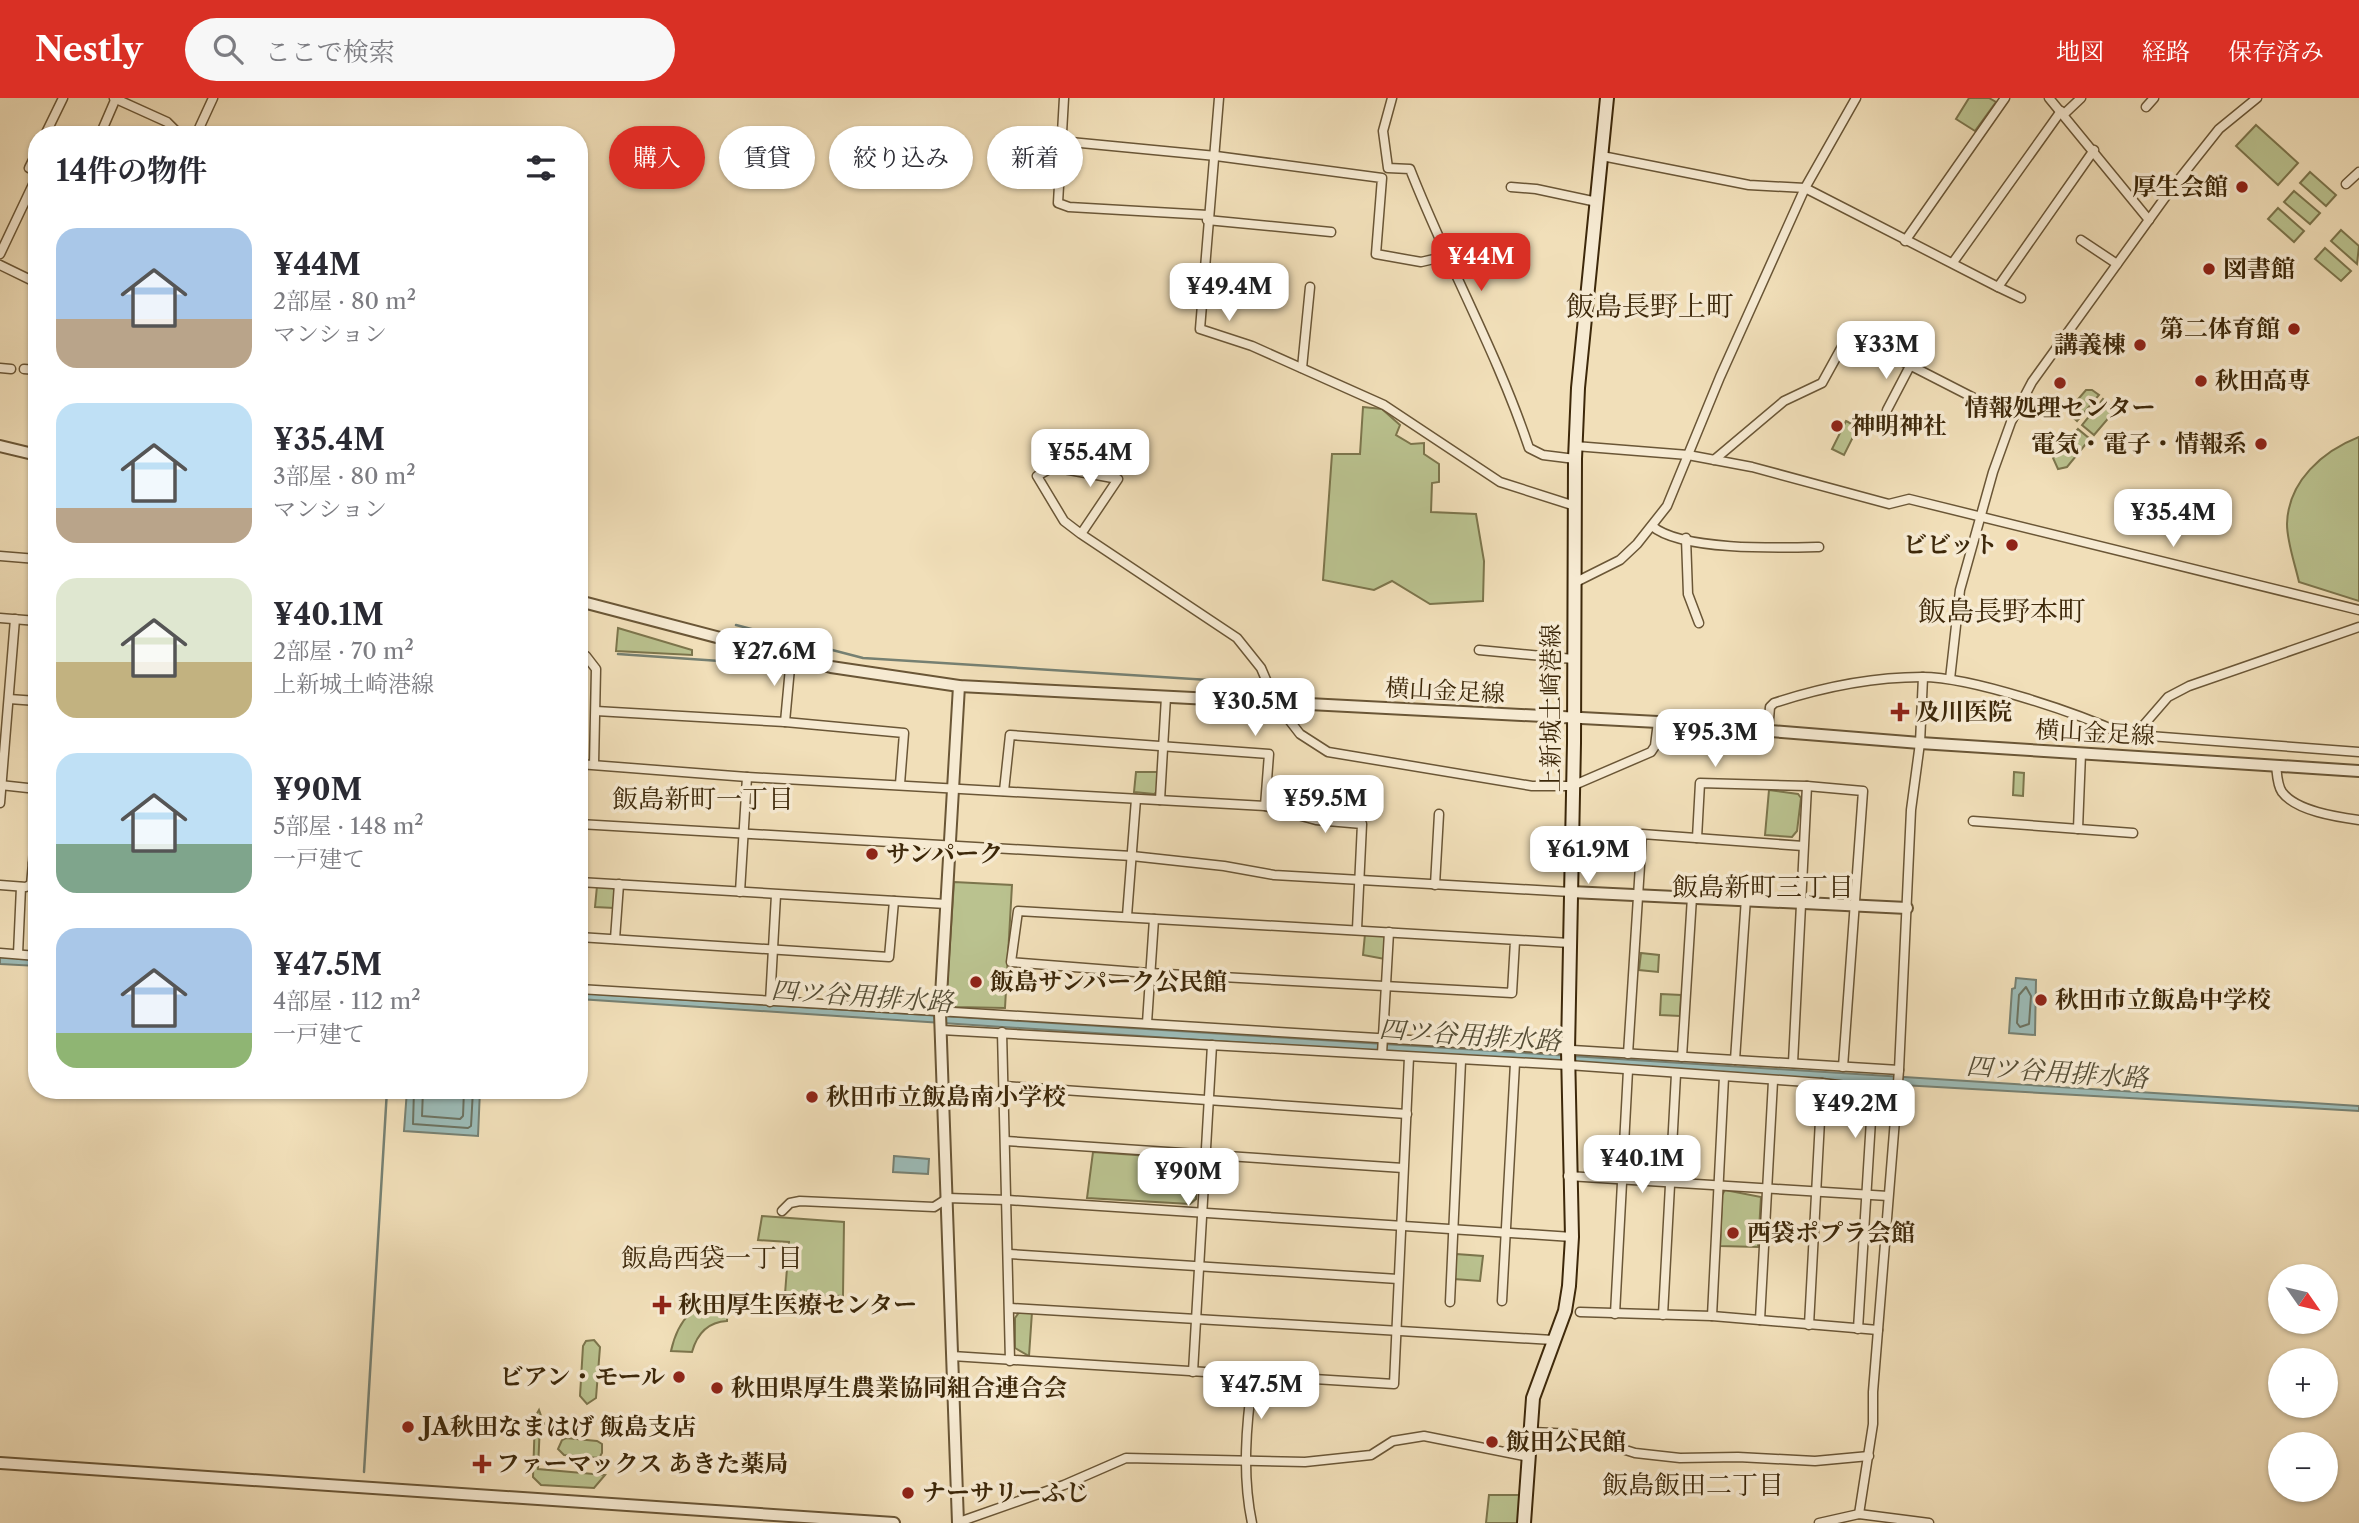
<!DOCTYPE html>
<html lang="ja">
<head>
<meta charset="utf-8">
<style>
	:root { --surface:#fff; --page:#f7f7f7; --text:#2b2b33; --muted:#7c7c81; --accent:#d93025 }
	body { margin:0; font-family:"Libre Caslon Text","Noto Serif JP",serif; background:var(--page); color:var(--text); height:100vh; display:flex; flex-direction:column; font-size:26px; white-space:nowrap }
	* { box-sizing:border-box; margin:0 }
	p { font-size:23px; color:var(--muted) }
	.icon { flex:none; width:38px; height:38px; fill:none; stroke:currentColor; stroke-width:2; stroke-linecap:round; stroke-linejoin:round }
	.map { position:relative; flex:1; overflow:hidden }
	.side { position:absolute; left:28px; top:28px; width:560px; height:973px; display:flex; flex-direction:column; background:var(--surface); border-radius:28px; box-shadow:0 2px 5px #0004 }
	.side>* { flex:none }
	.hud { position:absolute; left:609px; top:28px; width:665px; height:63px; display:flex; gap:14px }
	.needle { width:46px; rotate:124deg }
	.tools { position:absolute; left:2268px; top:1166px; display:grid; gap:14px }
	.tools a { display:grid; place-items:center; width:70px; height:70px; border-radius:50%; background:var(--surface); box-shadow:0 2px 5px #0004; font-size:35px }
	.price { position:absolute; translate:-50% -60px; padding:0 16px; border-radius:14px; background:#fff; color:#222; font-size:23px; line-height:46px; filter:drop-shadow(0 2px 4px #0008) }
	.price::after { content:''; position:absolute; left:50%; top:42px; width:21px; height:16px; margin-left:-10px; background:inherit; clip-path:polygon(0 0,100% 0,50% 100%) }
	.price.active { background:var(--accent); color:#fff }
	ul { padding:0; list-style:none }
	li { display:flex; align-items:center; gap:21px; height:175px; padding:0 28px }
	li span { display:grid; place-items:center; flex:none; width:196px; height:140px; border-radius:21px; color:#555 }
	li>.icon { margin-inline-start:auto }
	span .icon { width:84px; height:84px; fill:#fffc; stroke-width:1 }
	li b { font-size:30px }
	h2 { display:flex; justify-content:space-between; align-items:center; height:84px; padding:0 28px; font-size:30px }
	.chip { padding:0 24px; border-radius:32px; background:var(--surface); box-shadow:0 2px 5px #0004; font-size:24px; line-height:63px }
	.chip.active { background:var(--accent); color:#fff }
	header { display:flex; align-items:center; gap:42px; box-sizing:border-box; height:98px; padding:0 35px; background:var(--accent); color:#fff }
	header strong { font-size:33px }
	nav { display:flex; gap:38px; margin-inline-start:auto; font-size:24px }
	.search { width:490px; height:63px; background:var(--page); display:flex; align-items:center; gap:18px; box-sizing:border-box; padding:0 24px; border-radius:38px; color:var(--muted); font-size:26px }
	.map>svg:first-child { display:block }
	.green { fill:#bac28f; stroke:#7c754c; stroke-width:2 }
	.water { fill:#9cbbb7; stroke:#768072; stroke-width:2 }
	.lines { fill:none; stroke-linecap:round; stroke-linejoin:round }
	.shore { stroke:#6c7260; stroke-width:2 }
	.stream { stroke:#768072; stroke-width:2.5 }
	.minor-casing { stroke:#6a5636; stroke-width:11 }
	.tertiary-casing { stroke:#6a5636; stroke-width:14 }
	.secondary-casing { stroke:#3d280a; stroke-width:16 }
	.minor { stroke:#f6ead2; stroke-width:8 }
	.tertiary { stroke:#f6ead2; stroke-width:10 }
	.secondary { stroke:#f6ead2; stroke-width:12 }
	.poi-dot { fill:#8f2418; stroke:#f6ead2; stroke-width:2.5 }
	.labels { text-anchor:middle; stroke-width:7; stroke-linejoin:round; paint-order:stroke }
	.poi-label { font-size:24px; font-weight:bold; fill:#3d280a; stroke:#f6ead2; text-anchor:start }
	.street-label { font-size:24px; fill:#3d280a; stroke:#f6ead2 }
	.neighbourhood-label { font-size:26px; fill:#3d280a; stroke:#f6ead2 }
	.water-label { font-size:26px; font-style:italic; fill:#554d35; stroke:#f6ead2 }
	.quarter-label { font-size:28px; fill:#3d280a; stroke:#f6ead2 }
</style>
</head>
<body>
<header>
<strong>Nestly</strong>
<div class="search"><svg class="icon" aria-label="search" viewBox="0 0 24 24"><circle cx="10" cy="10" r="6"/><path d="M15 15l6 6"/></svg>ここで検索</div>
<nav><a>地図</a><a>経路</a><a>保存済み</a></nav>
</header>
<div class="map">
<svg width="2359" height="1425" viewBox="0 0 2359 1425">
	<rect width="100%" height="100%" fill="#f1dfb9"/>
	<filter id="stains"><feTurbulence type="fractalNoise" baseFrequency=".00286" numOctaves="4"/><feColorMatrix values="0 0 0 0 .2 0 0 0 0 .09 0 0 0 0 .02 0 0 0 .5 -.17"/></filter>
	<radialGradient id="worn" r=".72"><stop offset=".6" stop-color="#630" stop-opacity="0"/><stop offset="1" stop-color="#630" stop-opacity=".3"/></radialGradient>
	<g class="green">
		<polygon points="1969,0 1989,0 1996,4 1975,33 1956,21"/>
		<polygon points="2256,27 2298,65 2278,87 2236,48"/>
		<polygon points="2310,74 2336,97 2326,108 2300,85"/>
		<polygon points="2294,93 2320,115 2310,126 2284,104"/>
		<polygon points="2278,110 2304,133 2294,144 2268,121"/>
		<polygon points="2341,132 2359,148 2357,166 2331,143"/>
		<polygon points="2325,150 2351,173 2341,183 2315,161"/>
		<polygon points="2086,292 2092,292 2099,297 2077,323 2067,314"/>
		<polygon points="2103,301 2112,309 2112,316 2094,337 2082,327"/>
		<polygon points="1363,309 1382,311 1400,327 1396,337 1411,346 1424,345 1424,356 1439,366 1439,384 1432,385 1431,414 1476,416 1484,463 1483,503 1430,506 1392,483 1374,492 1323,482 1332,356 1360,356"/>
		<polygon points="1846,323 1858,329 1844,357 1832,351"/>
		<polygon points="2078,331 2090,341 2067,369 2058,371 2053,360"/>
		<path d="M2359,339V503L2299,484C2295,466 2287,444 2287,426C2288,383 2323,353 2359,339Z"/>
		<polygon points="618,530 692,552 692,557 616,553"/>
		<polygon points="1136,674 1158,674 1158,693 1154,696 1134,694"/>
		<polygon points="2014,674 2024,675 2023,698 2013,697"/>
		<polygon points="1769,692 1798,696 1801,700 1797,733 1792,739 1765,737"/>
		<polygon points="954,784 1012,787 1005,910 955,909 946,905"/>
		<polygon points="597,788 612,789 615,793 614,810 595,809"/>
		<polygon points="1365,836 1383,837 1386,841 1385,861 1363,857"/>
		<polygon points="1641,855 1659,857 1658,874 1639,872"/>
		<polygon points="1661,896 1681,897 1680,918 1660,917"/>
		<polygon points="1093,1054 1192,1061 1197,1065 1196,1101 1190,1106 1087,1100"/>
		<polygon points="1725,1092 1761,1099 1758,1149 1720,1148 1722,1097"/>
		<polygon points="762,1118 844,1124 843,1198 785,1196 789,1144 758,1142"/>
		<polygon points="1456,1156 1483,1158 1480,1183 1454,1181"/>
		<path d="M728,1200L727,1223C708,1224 697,1236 692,1254L671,1253C678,1221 695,1203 728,1200Z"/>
		<polygon points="1020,1213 1032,1214 1029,1258 1015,1250 1015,1220"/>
		<polygon points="594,1242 600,1249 596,1300 587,1306 580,1298 583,1248 586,1243"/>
		<polygon points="539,1312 544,1326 540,1326 538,1371 605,1377 594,1390 541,1387 533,1379 535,1319"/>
		<polygon points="566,1340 597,1343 602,1346 602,1355 599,1360 564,1357 558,1351 562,1342"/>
		<polygon points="1489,1397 1521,1397 1518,1425 1486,1425"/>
	</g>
	<g class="water">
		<polygon points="0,859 37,861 37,868 0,866"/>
		<polygon points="2016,880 2036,882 2035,937 2009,935 2012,891 2015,890"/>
		<polygon points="579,895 2359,1008 2359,1013 1777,980 579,901"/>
		<polygon points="407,992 480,992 478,1038 404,1033"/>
		<polygon points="894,1058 929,1061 928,1076 893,1074"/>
	</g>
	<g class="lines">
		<g class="shore">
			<polygon points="2026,889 2031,898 2029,926 2020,929 2017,925 2019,897"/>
			<polyline points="414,992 413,1026 468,1030 471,1028 473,992"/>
			<polyline points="423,992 422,1018 460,1021 463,1018 464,992"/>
		</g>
		<g class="stream">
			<polyline points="736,527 863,560 1256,585"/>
			<polyline points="618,556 720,563"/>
			<polyline points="364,1374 387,992"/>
		</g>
		<defs>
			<g id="minor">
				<polyline points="114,0 167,24 180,37"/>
				<polyline points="1064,0 1058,105 1069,109 1208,117"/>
				<polyline points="1219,0 1200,231 1252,248 1384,307 1500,384 1575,408"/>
				<path d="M1392,0L1383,33L1388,70L1410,71C1447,166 1497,254 1529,350L1543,357L1575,361"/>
				<polyline points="2049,0 2149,122"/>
				<polyline points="2146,9 2154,0"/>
				<polyline points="2063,17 2081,0"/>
				<polyline points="45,37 63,0"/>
				<polyline points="100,37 116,0"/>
				<polyline points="196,37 213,0"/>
				<polyline points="1060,43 1216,58 1382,80 1376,156 1421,164 1447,158"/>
				<polyline points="37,54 29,70 37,73"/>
				<polyline points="1602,58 1749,87 1805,90 1998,189 2094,52"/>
				<polyline points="2346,86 2359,74"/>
				<polyline points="1511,89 1536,91 1597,104"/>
				<polyline points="1207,122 1331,134"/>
				<polyline points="2081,142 2117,166"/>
				<polyline points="1905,143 2005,0"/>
				<polyline points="0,156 37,78"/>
				<polyline points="1954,163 2061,13"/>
				<polyline points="0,167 37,185"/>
				<polyline points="1998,189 2021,200"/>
				<polyline points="0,270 11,271"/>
				<polyline points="1302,270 1310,189"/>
				<polyline points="24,271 37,272"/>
				<polyline points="1887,312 1910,268"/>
				<polyline points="1575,348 1688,357 1752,369 1889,406 1909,401 2359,512"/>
				<polyline points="1714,362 1784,303 1822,285 1849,236 2013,320"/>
				<path d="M1652,428C1681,453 1780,450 1819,449"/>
				<polyline points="1081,436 1118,381 1053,369 1037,378 1064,423 1081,436 1237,540 1261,570 1276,605 1300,636 1328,654 1532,688 1572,688 1651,654 1655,648 1658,624"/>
				<polyline points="1686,440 1688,496 1699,525"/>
				<polyline points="0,458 37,461"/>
				<polyline points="1574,485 1620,462 1637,446 1667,408 1720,279 1805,90 1856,0"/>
				<polyline points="0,520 37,523"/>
				<polyline points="579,528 583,504"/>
				<polyline points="1479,552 1573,561"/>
				<polyline points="579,557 586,558 596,571 594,666"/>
				<polyline points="1950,581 1960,492 1993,374 2011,324 2032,284 2169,94 2219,31 2257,0"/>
				<polyline points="9,601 37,603"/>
				<polyline points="596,613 785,624 904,635 900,686"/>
				<polyline points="785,624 791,559"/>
				<path d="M1768,633L1770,609L1774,605C1823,589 1870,579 1922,579C1972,579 2077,615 2123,636L2359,654"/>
				<polyline points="2135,637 2168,599 2189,588 2359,529"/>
				<polyline points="579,666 747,679 1265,708 1316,722 1362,726 1357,831"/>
				<path d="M2276,667C2277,675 2277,687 2282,694C2296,713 2337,719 2359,722"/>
				<polyline points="0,687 37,691"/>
				<polyline points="1004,693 1010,637 1269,656 1265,708"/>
				<polyline points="37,702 33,765 37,766"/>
				<polyline points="1160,702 1166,599"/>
				<polyline points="0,705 15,521"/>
				<polyline points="1973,723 2133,735"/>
				<polyline points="579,726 1132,758 1224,768 1274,777 1571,794"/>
				<polyline points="2078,731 2081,655"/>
				<polyline points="1697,740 1700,685 1807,688 1863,693 1843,969"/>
				<polyline points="579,784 946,806"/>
				<polyline points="0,787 26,789 37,783"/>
				<polyline points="31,787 33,765"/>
				<polyline points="1435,787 1439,716"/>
				<polyline points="740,794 747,679"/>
				<polyline points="1127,818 1136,701"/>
				<polyline points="579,839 889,859 894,803"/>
				<polyline points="615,841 619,786"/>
				<polyline points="1515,843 1512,895 1149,875 1011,864 1018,813 1570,845"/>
				<polyline points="0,855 37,858"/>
				<polyline points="18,856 21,789"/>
				<polyline points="579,891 1899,972"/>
				<polyline points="770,904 776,797"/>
				<polyline points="1147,925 1154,821"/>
				<polyline points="941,932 1568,967 1822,985 1896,994"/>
				<polyline points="1002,934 1010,1263"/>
				<polyline points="1382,956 1389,834"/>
				<polyline points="1628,956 1642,736 1803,748"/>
				<polyline points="1682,959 1692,799"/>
				<polyline points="1735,962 1746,800"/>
				<polyline points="1793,965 1807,688"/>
				<polyline points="1005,988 1407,1016"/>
				<polyline points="1006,1043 1403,1070"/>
				<polyline points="1568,1078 1888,1098"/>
				<polyline points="782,1113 790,1105 800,1103 934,1109 948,1100 1008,1102 1572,1139"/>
				<polyline points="1009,1156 1398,1181"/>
				<polyline points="1502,1203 1515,965"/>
				<polyline points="1450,1204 1461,963"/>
				<polyline points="1011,1210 1553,1242"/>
				<polyline points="1580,1214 1712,1218 1878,1232"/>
				<polyline points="1615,1216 1628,972"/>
				<polyline points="1663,1217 1676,976"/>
				<polyline points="1712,1218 1724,979"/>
				<polyline points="1760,1222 1773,983"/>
				<polyline points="1809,1227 1822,985"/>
				<polyline points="1858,1231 1873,990"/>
				<polyline points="952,1258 1394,1286 1409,959"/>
				<polyline points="1193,1274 1212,947"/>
				<polyline points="1532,1334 1575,1336 1635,1355 1680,1360 1738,1359 1815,1363 1869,1358"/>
				<polyline points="1859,1416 1873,1326 1873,1294 1899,972 1911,712 1920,645 1923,579"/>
				<polyline points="959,1424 1064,1387 1126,1360 1305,1364 1371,1357 1393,1343 1424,1338 1529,1359"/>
				<path d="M1252,1425C1242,1377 1246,1327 1253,1279"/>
				<polyline points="1819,1425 1859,1416 1929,1425"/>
			</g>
			<g id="tertiary">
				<polyline points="0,348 37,357"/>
				<polyline points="579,503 831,569 959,588 1658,624 1920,645 2359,673"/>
				<polyline points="1571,794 1907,810"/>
				<polyline points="0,1365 894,1425"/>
				<polyline points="958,1425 940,915 959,588"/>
			</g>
			<polyline id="secondary" points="1524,1425 1533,1300 1565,1213 1569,1188 1572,1139 1568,952 1574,645 1575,361 1578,290 1607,0"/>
		</defs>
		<use href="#minor" class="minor-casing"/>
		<use href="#tertiary" class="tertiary-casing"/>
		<use href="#secondary" class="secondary-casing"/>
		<use href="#minor" class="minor"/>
		<use href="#tertiary" class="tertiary"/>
		<use href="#secondary" class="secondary"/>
	</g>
	<g class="poi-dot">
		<circle cx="2242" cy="89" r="7"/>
		<circle cx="2209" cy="171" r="7"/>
		<circle cx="2294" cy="231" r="7"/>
		<circle cx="2140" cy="247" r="7"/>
		<circle cx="2201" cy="283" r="7"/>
		<circle cx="2060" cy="285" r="7"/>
		<circle cx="1837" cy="328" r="7"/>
		<circle cx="2261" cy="346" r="7"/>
		<circle cx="2012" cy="447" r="7"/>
		<path d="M1896.5 603.5h7v7h7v7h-7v7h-7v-7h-7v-7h7z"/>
		<circle cx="872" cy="756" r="7"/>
		<circle cx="976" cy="884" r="7"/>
		<circle cx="2041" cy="902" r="7"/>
		<circle cx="812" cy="999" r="7"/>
		<circle cx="1733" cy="1135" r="7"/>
		<path d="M658.5 1196.5h7v7h7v7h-7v7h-7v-7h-7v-7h7z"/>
		<circle cx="679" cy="1279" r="7"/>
		<circle cx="717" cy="1290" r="7"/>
		<circle cx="408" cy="1329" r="7"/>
		<circle cx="1492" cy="1344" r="7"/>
		<path d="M478.5 1355.5h7v7h7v7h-7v7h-7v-7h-7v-7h7z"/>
		<circle cx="908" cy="1395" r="7"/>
	</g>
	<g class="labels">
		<g class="poi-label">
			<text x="2228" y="97" text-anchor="end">厚生会館</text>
			<text x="2223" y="179">図書館</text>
			<text x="2280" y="239" text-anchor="end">第二体育館</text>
			<text x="2126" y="255" text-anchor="end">講義棟</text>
			<text x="2215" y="291">秋田高専</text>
			<text x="2060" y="318" text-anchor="middle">情報処理センター</text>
			<text x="1851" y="336">神明神社</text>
			<text x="2247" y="354" text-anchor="end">電気・電子・情報系</text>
			<text x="1998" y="455" text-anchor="end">ビビット</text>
			<text x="1916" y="622">及川医院</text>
			<text x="886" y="764">サンパーク</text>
			<text x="990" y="892">飯島サンパーク公民館</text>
			<text x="2055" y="910">秋田市立飯島中学校</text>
			<text x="826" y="1007">秋田市立飯島南小学校</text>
			<text x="1747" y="1143">西袋ポプラ会館</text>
			<text x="678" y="1215">秋田厚生医療センター</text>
			<text x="665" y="1287" text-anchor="end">ビアン・モール</text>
			<text x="731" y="1298">秋田県厚生農業協同組合連合会</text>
			<text x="422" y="1337">JA秋田なまはげ 飯島支店</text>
			<text x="1506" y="1352">飯田公民館</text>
			<text x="496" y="1374">ファーマックス あきた薬局</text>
			<text x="922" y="1403">ナーサリーふじ</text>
		</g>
		<g class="street-label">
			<text transform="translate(1445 593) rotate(3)" y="8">横山金足線</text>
			<text transform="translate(1551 610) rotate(-90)" y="8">上新城土崎港線</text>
			<text transform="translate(2095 635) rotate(3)" y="8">横山金足線</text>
		</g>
		<g class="neighbourhood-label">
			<text x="703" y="710">飯島新町一丁目</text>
			<text x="1763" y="798">飯島新町三丁目</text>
			<text x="712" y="1169">飯島西袋一丁目</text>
			<text x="1693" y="1396">飯島飯田二丁目</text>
		</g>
		<g class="water-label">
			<text transform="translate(862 898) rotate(4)" y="9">四ツ谷用排水路</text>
			<text transform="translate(1470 937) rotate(4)" y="9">四ツ谷用排水路</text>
			<text transform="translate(2057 974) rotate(4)" y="9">四ツ谷用排水路</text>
		</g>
		<g class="quarter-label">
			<text x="1650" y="218">飯島長野上町</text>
			<text x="2002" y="523">飯島長野本町</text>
		</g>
	</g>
	<rect width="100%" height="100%" filter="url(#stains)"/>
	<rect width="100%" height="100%" fill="url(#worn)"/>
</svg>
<div class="tools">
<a><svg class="needle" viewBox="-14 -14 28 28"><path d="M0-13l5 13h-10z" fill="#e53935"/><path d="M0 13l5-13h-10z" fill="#7c7c81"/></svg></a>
<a>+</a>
<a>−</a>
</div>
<b class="price active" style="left:1481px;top:195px">¥44M</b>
<b class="price" style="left:1229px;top:225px">¥49.4M</b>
<b class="price" style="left:1886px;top:283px">¥33M</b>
<b class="price" style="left:1090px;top:391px">¥55.4M</b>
<b class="price" style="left:2173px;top:451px">¥35.4M</b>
<b class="price" style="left:774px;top:590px">¥27.6M</b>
<b class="price" style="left:1255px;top:640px">¥30.5M</b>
<b class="price" style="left:1715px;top:671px">¥95.3M</b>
<b class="price" style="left:1325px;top:737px">¥59.5M</b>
<b class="price" style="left:1588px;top:788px">¥61.9M</b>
<b class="price" style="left:1855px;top:1042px">¥49.2M</b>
<b class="price" style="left:1642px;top:1097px">¥40.1M</b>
<b class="price" style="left:1188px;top:1110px">¥90M</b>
<b class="price" style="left:1261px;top:1323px">¥47.5M</b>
<div class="hud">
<a class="chip active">購入</a>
<a class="chip">賃貸</a>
<a class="chip">絞り込み</a>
<a class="chip">新着</a>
</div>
<section class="side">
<h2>14件の物件<svg class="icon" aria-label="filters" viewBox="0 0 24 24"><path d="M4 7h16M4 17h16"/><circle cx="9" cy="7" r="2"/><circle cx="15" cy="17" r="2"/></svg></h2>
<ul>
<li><span style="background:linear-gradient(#a9c7e8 65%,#b9a48a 0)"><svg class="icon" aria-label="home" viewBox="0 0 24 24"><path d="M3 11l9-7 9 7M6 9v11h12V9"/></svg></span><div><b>¥44M</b><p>2部屋 · 80 m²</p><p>マンション</p></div></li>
<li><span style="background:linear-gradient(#bfe0f5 75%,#b9a48a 0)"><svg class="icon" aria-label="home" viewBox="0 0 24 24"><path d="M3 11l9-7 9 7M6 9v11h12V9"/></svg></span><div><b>¥35.4M</b><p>3部屋 · 80 m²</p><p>マンション</p></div></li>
<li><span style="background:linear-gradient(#dfe7d0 60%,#c2b280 0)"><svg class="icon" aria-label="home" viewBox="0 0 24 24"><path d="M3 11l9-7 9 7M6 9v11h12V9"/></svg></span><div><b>¥40.1M</b><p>2部屋 · 70 m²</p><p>上新城土崎港線</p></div></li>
<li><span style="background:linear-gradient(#bfe0f5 65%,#7fa58c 0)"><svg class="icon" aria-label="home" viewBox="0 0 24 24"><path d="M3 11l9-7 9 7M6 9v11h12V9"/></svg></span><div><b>¥90M</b><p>5部屋 · 148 m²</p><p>一戸建て</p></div></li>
<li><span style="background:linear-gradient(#a9c7e8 75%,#8fb573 0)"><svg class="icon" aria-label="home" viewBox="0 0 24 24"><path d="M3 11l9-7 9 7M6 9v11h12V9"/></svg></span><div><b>¥47.5M</b><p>4部屋 · 112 m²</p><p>一戸建て</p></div></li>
</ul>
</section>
</div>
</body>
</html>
